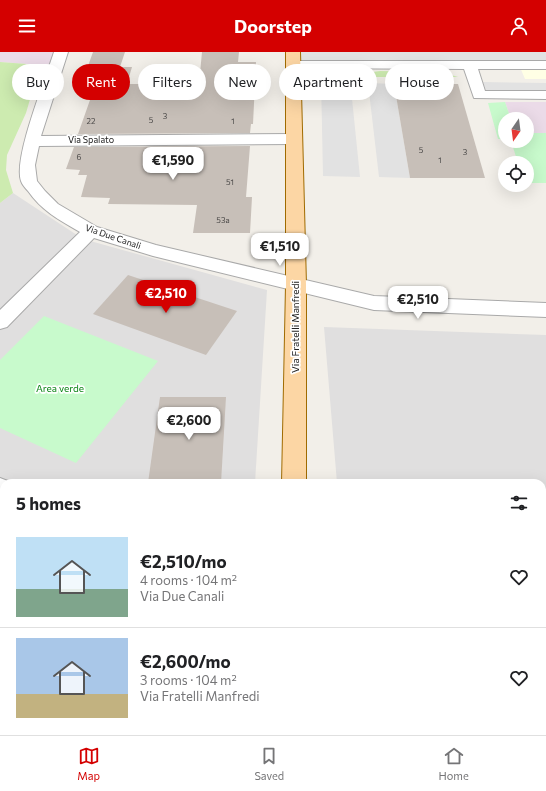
<!DOCTYPE html>
<html lang="en">
<head>
<meta charset="utf-8">
<style>
	:root { --surface:#fff; --page:#f6f6f6; --text:#202124; --muted:#757577; --line:#e0e0e0; --accent:#d40000 }
	body { margin:0; font-family:Commissioner,sans-serif; background:var(--page); color:var(--text); height:100vh; display:flex; flex-direction:column; font-size:15px; white-space:nowrap }
	* { box-sizing:border-box; margin:0 }
	p { font-size:13px; color:var(--muted) }
	.icon { flex:none; width:22px; height:22px; fill:none; stroke:currentColor; stroke-width:2; stroke-linecap:round; stroke-linejoin:round }
	.map { position:relative; flex:1; overflow:hidden }
	.panel { position:absolute; left:0px; top:427px; width:546px; height:256px; display:flex; flex-direction:column; background:var(--surface); border-radius:12px 12px 0 0; box-shadow:0 4px 16px #0002 }
	.panel>* { flex:none }
	.hud { position:absolute; left:12px; top:12px; width:522px; height:36px; display:flex; gap:8px }
	.needle { width:26px; rotate:194deg }
	.buttons { position:absolute; left:498px; top:60px; display:grid; gap:8px }
	.buttons a { display:grid; place-items:center; width:36px; height:36px; border-radius:50%; background:var(--surface); box-shadow:0 4px 16px #0002; font-size:20px }
	.price { position:absolute; translate:-50% -34px; padding:0 9px; border-radius:8px; background:#fff; color:#222; font-size:13px; line-height:26px; filter:drop-shadow(0 1px 2px #0008) }
	.price::after { content:''; position:absolute; left:50%; top:24px; width:12px; height:9px; margin-left:-6px; background:inherit; clip-path:polygon(0 0,100% 0,50% 100%) }
	.price.active { background:var(--accent); color:#fff }
	ul { padding:0; list-style:none }
	li { display:flex; align-items:center; gap:12px; height:100px; padding:0 16px }
	li+li { border-top:1px solid var(--line) }
	li span { display:grid; place-items:center; flex:none; width:112px; height:80px; border-radius:0px; color:#555 }
	li>.icon { margin-inline-start:auto }
	span .icon { width:48px; height:48px; fill:#fffc; stroke-width:1 }
	li b { font-size:17px }
	h2 { display:flex; justify-content:space-between; align-items:center; height:48px; padding:0 16px; font-size:17px }
	.tag { padding:0 14px; border-radius:18px; background:var(--surface); box-shadow:0 4px 16px #0002; font-size:14px; line-height:36px }
	.tag.active { background:var(--accent); color:#fff }
	header { display:flex; justify-content:space-between; align-items:center; height:52px; padding:0 16px; background:var(--accent); color:#fff; font-size:18px; font-weight:700 }
	.tab-bar { display:flex; justify-content:space-around; align-items:center; height:56px; border-top:1px solid var(--line); background:var(--surface); font-size:11px; color:var(--muted) }
	.tab-bar a { display:grid; justify-items:center; gap:2px }
	.tab-bar .active { color:var(--accent) }
	.map>svg:first-child { display:block }
	.residential { fill:#e0dfdf }
	.industrial { fill:#ebdbe8 }
	.education { fill:#ffffe5 }
	.grass { fill:#cdebb0 }
	.park { fill:#c8facc }
	.parking { fill:#e2e2e2 }
	.building { fill:#c7bfb8 }
	.lines { fill:none; stroke-linecap:round; stroke-linejoin:round }
	.minor-casing { stroke:#a9a9a9; stroke-width:2 }
	.major-casing { stroke:#a06b00; stroke-width:2 }
	.minor { fill:#fff; fill-rule:evenodd }
	.major { fill:#fcd6a4; fill-rule:evenodd }
	.labels { text-anchor:middle; stroke-width:3.5; stroke-linejoin:round; paint-order:stroke }
	.number-label { font-size:8px; fill:#4b4948 }
	.far-street-label { font-size:9px; fill:#222; stroke:#fff }
	.street-label { font-size:10px; fill:#222; stroke:#fff }
	.park-label { font-size:10px; fill:#0c8416; stroke:#fff }
</style>
</head>
<body>
<header><svg class="icon" aria-label="menu" viewBox="0 0 24 24"><path d="M4 6h16M4 12h16M4 18h16"/></svg>Doorstep<svg class="icon" aria-label="person" viewBox="0 0 24 24"><circle cx="12" cy="8" r="4"/><path d="M4 21q1-7 8-7t8 7"/></svg></header>
<div class="map">
<svg width="546" height="683" viewBox="0 0 546 683">
	<rect width="100%" height="100%" fill="#f2efe9"/>
	<g class="residential">
		<polygon points="13,141 83,187 267,238 255,431 4,431 4,679 240,679 239,683 0,683 0,151"/>
		<polygon points="324,275 546,283 546,683 358,683 358,679 542,679 542,431 337,431"/>
	</g>
	<g class="industrial">
		<polygon points="0,0 61,0 56,14 0,10"/>
		<polygon points="505,50 546,50 546,81 527,81 527,67 511,67"/>
	</g>
	<polygon class="education" points="517,8 546,8 546,27 525,27"/>
	<g class="grass">
		<polygon points="0,10 40,13 26,61 7,103 6,118 13,141 0,151"/>
		<polygon points="380,19 441,20 458,25 369,25 373,20"/>
	</g>
	<g class="park">
		<polygon points="505,50 511,67 505,67 505,87 498,87 488,51"/>
		<polygon points="527,81 546,81 546,131 527,131 527,111 518,111 511,89 527,89"/>
		<polygon points="44,264 158,309 76,411 0,376 0,308"/>
	</g>
	<g class="parking">
		<polygon points="293,0 546,0 546,8 517,8 520,13 293,13"/>
		<polygon points="321,27 350,27 360,125 323,124"/>
		<polygon points="483,30 546,31 546,39 486,39"/>
		<polygon points="368,31 394,32 410,126 379,125"/>
	</g>
	<g class="building">
		<polygon points="93,0 125,0 120,15 132,15 127,32 199,32 202,0 239,0 238,10 256,10 253,72 251,72 250,81 78,82 96,31 82,31"/>
		<polygon points="394,32 458,32 485,126 410,126"/>
		<polygon points="250,94 246,145 252,145 250,181 193,181 197,153 108,152 110,146 81,145 87,123 78,123 80,118 66,117 74,95"/>
		<polygon points="128,223 237,259 206,303 93,262"/>
		<polygon points="160,345 226,345 221,431 148,431"/>
	</g>
	<g class="lines">
		<defs>
			<g id="minor">
				<path d="M54,0H68L41,84L294,82L300,84L302,87L300,90L294,92L39,94L35,113L37,129L45,139L58,152L97,175L156,193L374,244L546,251V265L374,258L153,204L94,186L7,275L0,277V258L80,180C59,168 42,159 28,139C25,136 22,132 21,129C13,106 46,26 54,0Z"/>
				<polygon points="293,9 546,9 546,17 478,17 485,39 546,39 546,47 474,46 464,17 288,16 286,13 288,10"/>
				<polygon points="0,426 13,431 4,431 4,449 0,447"/>
			</g>
			<g id="major">
				<polygon points="286,0 300,0 306,233 306,431 282,431 286,233"/>
				<rect x="278" y="679" width="30" height="4"/>
			</g>
		</defs>
		<use href="#minor" class="minor-casing"/>
		<use href="#major" class="major-casing"/>
		<use href="#minor" class="minor"/>
		<use href="#major" class="major"/>
	</g>
	<g class="labels">
		<g class="number-label">
			<text x="165" y="67">3</text>
			<text x="151" y="71">5</text>
			<text x="91" y="72">22</text>
			<text x="233" y="72">1</text>
			<text x="421" y="101">5</text>
			<text x="465" y="103">3</text>
			<text x="79" y="108">6</text>
			<text x="440" y="111">1</text>
			<text x="230" y="133">51</text>
			<text x="223" y="171">53a</text>
		</g>
		<g class="far-street-label">
			<text x="91" y="91">Via Spalato</text>
			<text transform="translate(113 185) rotate(19)" y="3">Via Due Canali</text>
		</g>
		<g class="street-label">
			<text transform="translate(295 275) rotate(-90)" y="4">Via Fratelli Manfredi</text>
		</g>
		<g class="park-label">
			<text x="60" y="340">Area verde</text>
		</g>
	</g>
</svg>
<div class="buttons">
<a><svg class="needle" viewBox="-14 -14 28 28"><path d="M0-13l5 13h-10z" fill="#e53935"/><path d="M0 13l5-13h-10z" fill="#757577"/></svg></a>
<a><svg class="icon" aria-label="locate" viewBox="0 0 24 24"><circle cx="12" cy="12" r="6"/><path d="M12 2v4M12 18v4M2 12h4M18 12h4"/></svg></a>
</div>
<b class="price" style="left:173px;top:129px">€1,590</b>
<b class="price" style="left:280px;top:215px">€1,510</b>
<b class="price active" style="left:166px;top:262px">€2,510</b>
<b class="price" style="left:418px;top:268px">€2,510</b>
<b class="price" style="left:189px;top:389px">€2,600</b>
<div class="hud">
<a class="tag">Buy</a>
<a class="tag active">Rent</a>
<a class="tag">Filters</a>
<a class="tag">New</a>
<a class="tag">Apartment</a>
<a class="tag">House</a>
</div>
<section class="panel">
<h2>5 homes<svg class="icon" aria-label="filters" viewBox="0 0 24 24"><path d="M4 7h16M4 17h16"/><circle cx="9" cy="7" r="2"/><circle cx="15" cy="17" r="2"/></svg></h2>
<ul>
<li><span style="background:linear-gradient(#bfe0f5 65%,#7fa58c 0)"><svg class="icon" aria-label="home" viewBox="0 0 24 24"><path d="M3 11l9-7 9 7M6 9v11h12V9"/></svg></span><div><b>€2,510/mo</b><p>4 rooms · 104 m²</p><p>Via Due Canali</p></div><svg class="icon" aria-label="heart" viewBox="0 0 24 24"><path d="M12 20l-8-8c-3-5 5-10 8-4 3-6 11-1 8 4z"/></svg></li>
<li><span style="background:linear-gradient(#a9c7e8 70%,#c2b280 0)"><svg class="icon" aria-label="home" viewBox="0 0 24 24"><path d="M3 11l9-7 9 7M6 9v11h12V9"/></svg></span><div><b>€2,600/mo</b><p>3 rooms · 104 m²</p><p>Via Fratelli Manfredi</p></div><svg class="icon" aria-label="heart" viewBox="0 0 24 24"><path d="M12 20l-8-8c-3-5 5-10 8-4 3-6 11-1 8 4z"/></svg></li>
</ul>
</section>
</div>
<nav class="tab-bar">
<a class="active"><svg class="icon" aria-label="map" viewBox="0 0 24 24"><path d="M3 6l6-2 6 2 6-2v14l-6 2-6-2-6 2zM9 4v14M15 6v14"/></svg>Map</a>
<a><svg class="icon" aria-label="saved" viewBox="0 0 24 24"><path d="M7 4h10v16l-5-4-5 4z"/></svg>Saved</a>
<a><svg class="icon" aria-label="home" viewBox="0 0 24 24"><path d="M3 11l9-7 9 7M6 9v11h12V9"/></svg>Home</a>
</nav>
</body>
</html>
